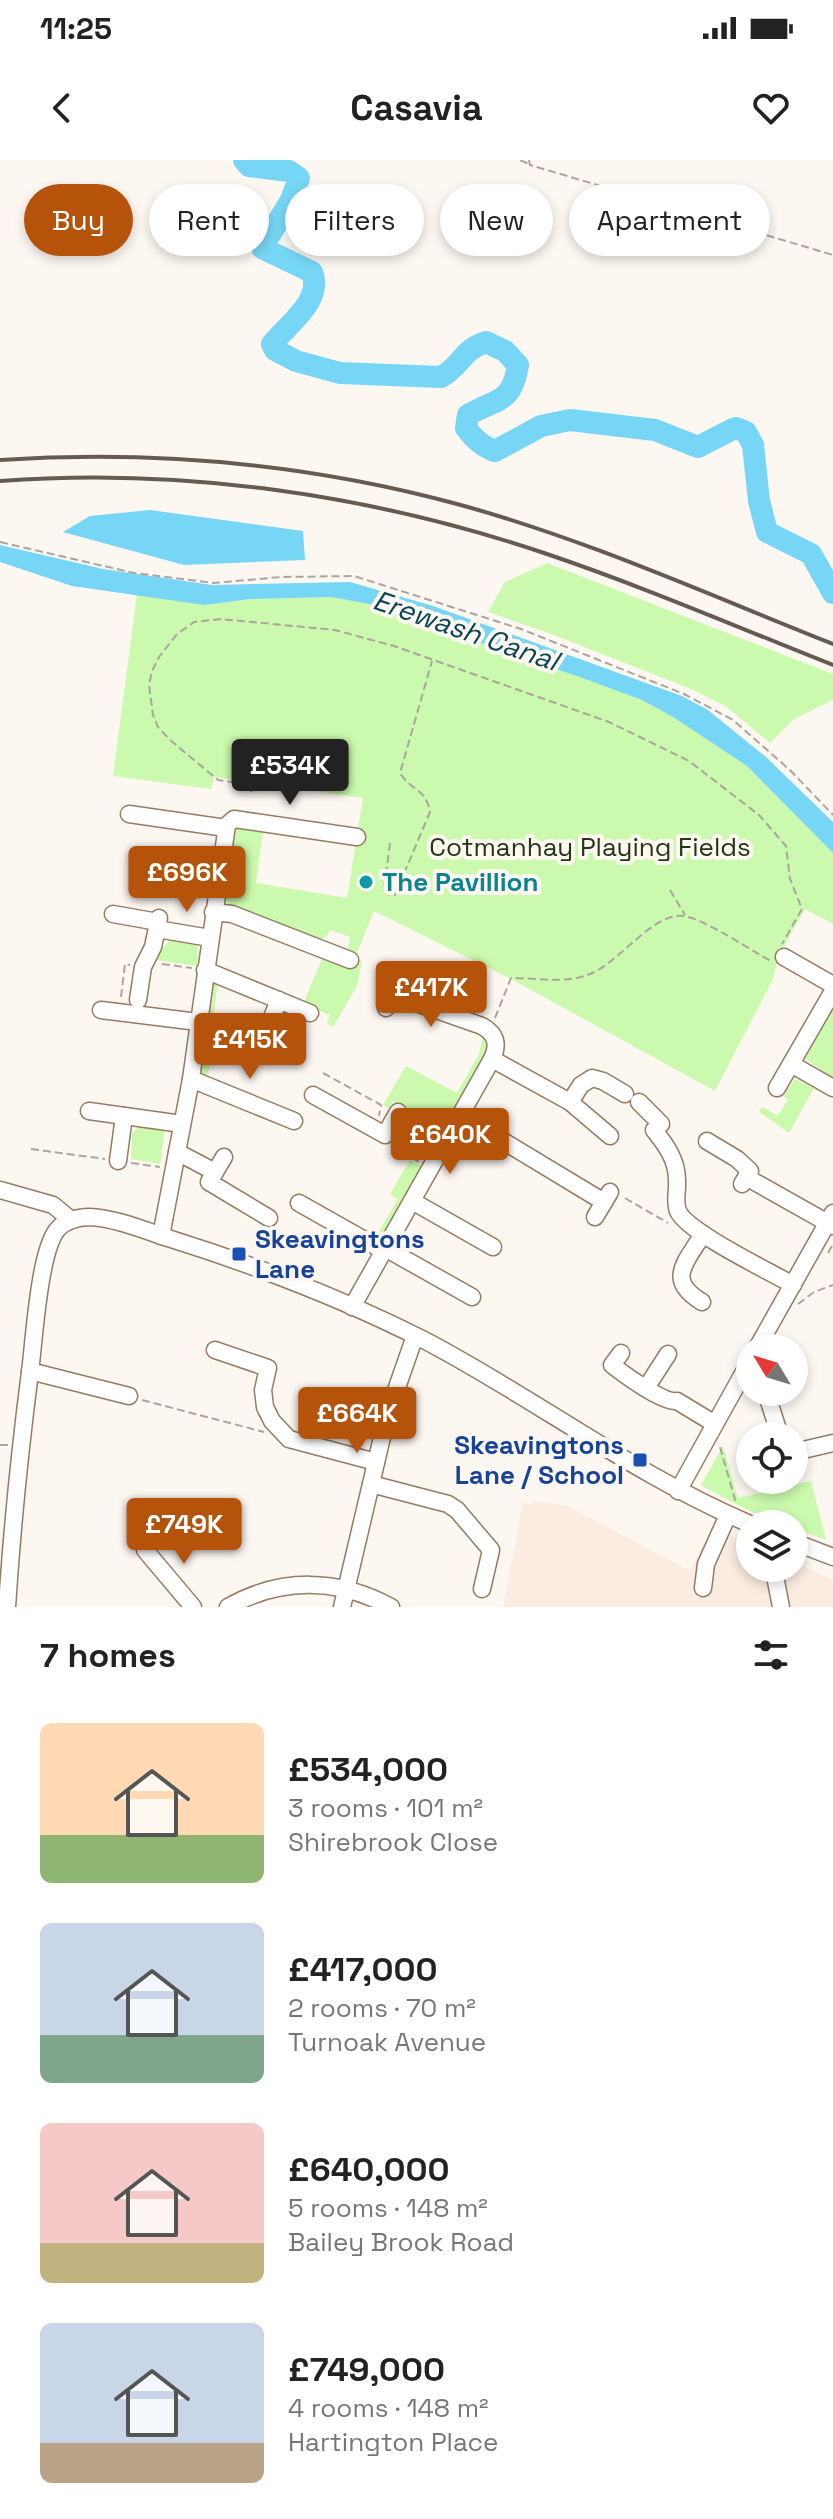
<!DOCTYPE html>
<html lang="en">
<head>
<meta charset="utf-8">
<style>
	:root { --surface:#fff; --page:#f2f2f2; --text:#222; --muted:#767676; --accent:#b45309 }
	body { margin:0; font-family:"Space Grotesk",sans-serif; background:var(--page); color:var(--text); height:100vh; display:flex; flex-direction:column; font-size:30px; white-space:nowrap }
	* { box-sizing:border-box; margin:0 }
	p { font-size:26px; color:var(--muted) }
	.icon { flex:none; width:44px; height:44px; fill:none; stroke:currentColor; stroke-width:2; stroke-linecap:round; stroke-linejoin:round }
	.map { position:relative; height:1447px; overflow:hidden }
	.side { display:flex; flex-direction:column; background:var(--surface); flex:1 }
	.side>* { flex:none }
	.banner { position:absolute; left:24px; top:24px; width:786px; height:72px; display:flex; gap:16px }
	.needle { width:52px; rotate:308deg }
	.fabs { position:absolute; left:736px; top:1174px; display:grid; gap:16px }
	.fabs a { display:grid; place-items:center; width:72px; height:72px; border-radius:50%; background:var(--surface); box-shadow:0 4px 12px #0003; font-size:40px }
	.price { position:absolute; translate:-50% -68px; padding:0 18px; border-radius:8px; background:var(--accent); color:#fff; font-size:26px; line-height:52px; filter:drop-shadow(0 2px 4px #0008) }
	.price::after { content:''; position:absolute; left:50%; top:48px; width:24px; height:18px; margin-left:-12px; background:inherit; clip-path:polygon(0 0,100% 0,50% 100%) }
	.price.selected { background:#222; color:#fff }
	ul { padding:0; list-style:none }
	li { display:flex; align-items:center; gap:24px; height:200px; padding:0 40px }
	li span { display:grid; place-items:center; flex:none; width:224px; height:160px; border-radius:12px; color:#555 }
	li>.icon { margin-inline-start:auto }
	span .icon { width:96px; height:96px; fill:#fffc; stroke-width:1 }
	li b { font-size:34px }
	h2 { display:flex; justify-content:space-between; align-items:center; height:96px; padding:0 40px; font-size:34px }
	.tag { padding:0 28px; border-radius:36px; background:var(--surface); box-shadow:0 4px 12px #0003; font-size:28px; line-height:72px }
	.tag.selected { background:var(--accent); color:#fff }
	.status { display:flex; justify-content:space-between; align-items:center; height:56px; padding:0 40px; background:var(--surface); direction:ltr }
	.status svg { height:22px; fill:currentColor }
	header { display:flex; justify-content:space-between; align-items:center; height:104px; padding:0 40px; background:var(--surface); font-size:36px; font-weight:700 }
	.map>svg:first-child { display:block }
	.built { fill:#faece0 }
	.green { fill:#cbf9ad }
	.water { fill:#77d6f5 }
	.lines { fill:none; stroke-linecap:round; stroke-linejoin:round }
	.river { stroke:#77d6f5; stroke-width:22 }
	.minor-casing { stroke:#947b64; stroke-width:19 }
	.path { stroke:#aca49d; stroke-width:2; stroke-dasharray:8 4; stroke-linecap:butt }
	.minor { stroke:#fff; stroke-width:16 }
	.rail { stroke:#655b53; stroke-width:4 }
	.culture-dot { fill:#0f9aa8; stroke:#fdf7f2; stroke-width:3 }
	.transit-dot { fill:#1a4fb4; stroke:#fdf7f2; stroke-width:3 }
	.labels { text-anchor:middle; stroke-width:8; stroke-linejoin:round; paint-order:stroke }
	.park-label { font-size:26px; fill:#233614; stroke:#fdf7f2 }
	.culture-label { font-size:26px; font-weight:bold; fill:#0d838f; stroke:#fdf7f2; text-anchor:start }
	.transit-label { font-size:26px; font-weight:bold; fill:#164399; stroke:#fdf7f2; text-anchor:start }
	.water-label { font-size:28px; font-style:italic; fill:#0a4555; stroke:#fdf7f2 }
</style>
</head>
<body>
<div class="status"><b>11:25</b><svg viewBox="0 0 49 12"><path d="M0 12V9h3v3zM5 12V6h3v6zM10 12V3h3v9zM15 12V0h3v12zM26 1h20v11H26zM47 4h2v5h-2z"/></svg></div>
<header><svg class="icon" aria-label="back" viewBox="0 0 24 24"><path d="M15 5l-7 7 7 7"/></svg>Casavia<svg class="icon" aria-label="heart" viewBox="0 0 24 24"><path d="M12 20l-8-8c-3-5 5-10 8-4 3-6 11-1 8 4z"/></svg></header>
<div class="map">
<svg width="833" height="1447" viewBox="0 0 833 1447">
	<rect width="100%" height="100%" fill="#fdf7f2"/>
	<polygon class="built" points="533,1341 568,1346 690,1411 712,1368 750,1384 750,1408 794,1408 794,1402 833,1420 833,1447 503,1447 523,1342 532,1345"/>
	<g class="green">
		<polygon points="547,403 833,514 833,540 794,559 770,583 727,547 691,529 549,473 488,452 505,422"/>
		<polygon points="137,434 204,445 251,439 331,437 369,444 585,519 642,540 673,557 747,606 833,693 833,764 805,749 778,797 773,819 715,931 513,820 374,751 357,793 348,789 350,777 330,770 326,777 319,780 230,746 225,739 233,674 239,667 263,671 256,723 347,738 363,638 214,617 211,629 113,616"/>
		<polygon points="171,779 198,785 197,806 156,800 155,797"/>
		<polygon points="322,799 352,809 357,799 362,801 357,826 333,867 327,864 330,855 303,844"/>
		<polygon points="212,820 218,821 212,870 222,875 206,917 201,916"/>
		<polygon points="833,847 833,918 805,899"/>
		<path d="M483,876L488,885L485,896L442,972L433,977C419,970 405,967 409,949L393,941L389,948L383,945L406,906L457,933L479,894Z"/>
		<polygon points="795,919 814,928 789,973 759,952 762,947 778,956 788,939 783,936"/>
		<polygon points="139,966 165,969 160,1004 131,999 132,973"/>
		<polygon points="410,1000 422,1006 380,1081 375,1078 398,1039 390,1034"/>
		<path d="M723,1286L738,1338L811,1321L826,1380L794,1368V1364C768,1364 724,1338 701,1325Z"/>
	</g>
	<g class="water">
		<polygon points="150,350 303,371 305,400 184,405 63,372 90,356"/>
		<polygon points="0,385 103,409 212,425 350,422 433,446 682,536 708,550 766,597 833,662 833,693 747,606 673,557 642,540 585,519 369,444 331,437 251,439 204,445 72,426 0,402"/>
	</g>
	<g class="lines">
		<path class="river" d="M244,0L249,6L289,11L299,18L291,40L262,88L312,112C323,141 289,163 272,184L275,190L296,201L340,213L441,217C462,206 461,190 486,182L505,191L518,205C512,244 497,238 468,255L466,268C474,279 483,287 495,291L541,266L570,260L655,270L698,287L731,270L736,268L746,272L753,285L759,341L767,372L811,394L833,433"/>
		<defs>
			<g id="minor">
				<polyline points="129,654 226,668"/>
				<polyline points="213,752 232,754 350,800"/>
				<polyline points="113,754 158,762"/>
				<polyline points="157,769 210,778"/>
				<polyline points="784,797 833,825"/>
				<polyline points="205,810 310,853"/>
				<polyline points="138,840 143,807 153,787 159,758"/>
				<polyline points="386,848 396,819"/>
				<polyline points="101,850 198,862"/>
				<polyline points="264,877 279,840"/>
				<polyline points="492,899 570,942 581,925 592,918 603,921 625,934"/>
				<polyline points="791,904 833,928"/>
				<polyline points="191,919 294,961"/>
				<polyline points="777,928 833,831"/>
				<polyline points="313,935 385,975 398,952"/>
				<polyline points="570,942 610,976"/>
				<polyline points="639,942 661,964"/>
				<polyline points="89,951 182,964"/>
				<polyline points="460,955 604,1042"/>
				<polyline points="392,963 441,990"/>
				<path d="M654,970C666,985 677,1000 677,1020C678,1030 674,1041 678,1051C687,1072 769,1111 793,1125"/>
				<polyline points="707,981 737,999 750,1011 742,1024"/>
				<polyline points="177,992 215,1012"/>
				<polyline points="224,997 209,1022 269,1058"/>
				<polyline points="118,1001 124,956"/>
				<polyline points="746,1017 833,1066"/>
				<polyline points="0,1030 53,1045 71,1060"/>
				<polyline points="412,1041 493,1087"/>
				<polyline points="299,1043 384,1091"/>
				<polyline points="595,1057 610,1032"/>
				<polyline points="161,1076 191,919 227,665 234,659 357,677"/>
				<polyline points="385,1088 472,1137"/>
				<path d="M702,1142C665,1120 686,1102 703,1074"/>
				<path d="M352,1147L492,899C499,884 496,874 482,866L391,834"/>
				<polyline points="757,1188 833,1053"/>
				<polyline points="215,1190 268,1208 263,1230 265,1247 272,1261 289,1279 376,1302"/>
				<path d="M621,1193L612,1205C625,1215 663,1243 677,1241L715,1264"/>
				<polyline points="30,1211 129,1236"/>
				<polyline points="646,1228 668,1194"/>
				<polyline points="766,1232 780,1276"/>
				<polyline points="794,1289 803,1290 833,1283"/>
				<polyline points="371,1324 448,1344 457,1350 491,1390 482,1429"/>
				<polyline points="678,1331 750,1201"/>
				<polyline points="794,1382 833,1397"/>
				<polyline points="145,1390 193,1447"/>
				<polyline points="769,1408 774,1411 781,1447"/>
				<polyline points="703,1428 706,1404 728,1355"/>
				<path d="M7,1447C12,1368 20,1290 30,1212C34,1182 39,1092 57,1070C64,1061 78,1057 89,1057C116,1058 146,1071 171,1079C257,1106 343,1139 424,1180C535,1238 634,1315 750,1364"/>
				<path d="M228,1447C281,1417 338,1418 391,1447"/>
				<polyline points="342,1447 387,1256 415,1176"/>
			</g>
		</defs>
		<use href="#minor" class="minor-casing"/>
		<g class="path">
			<polyline points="520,0 529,4"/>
			<polyline points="529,0 530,5 833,95"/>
			<polyline points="0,382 134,413 214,423 281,417 354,416 521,469 684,534 733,560 791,611 833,655"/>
			<polyline points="251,632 252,625 218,620 170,580 158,567 153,555 149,525 152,511 159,497 177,474 194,462 221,459 335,470 394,486 609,562 689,601 759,655 786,686 790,719 802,749 782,784"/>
			<path d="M390,683L384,730L386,734L395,735L430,652C426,628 411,631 400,613L432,501"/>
			<polyline points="670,730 685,755"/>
			<polyline points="162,804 192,808"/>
			<polyline points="121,837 125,804 130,805"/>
			<path d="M495,858L511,818C537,818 566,824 590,814C619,803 652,753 683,756C703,758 750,790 771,801"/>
			<polyline points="251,872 258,849"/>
			<polyline points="323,913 381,945 379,956"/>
			<polyline points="394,987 419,1002"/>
			<polyline points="31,989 105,999"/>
			<polyline points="131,1003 160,1007"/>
			<polyline points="625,1038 668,1063"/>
			<polyline points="828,1093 833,1084"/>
			<polyline points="798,1144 814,1132 833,1125"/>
			<polyline points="142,1240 264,1272"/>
			<polyline points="0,1285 8,1285"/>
			<polyline points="720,1287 736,1343"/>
		</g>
		<use href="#minor" class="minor"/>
		<g class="rail">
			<path d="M0,300C154,290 309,304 457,344C586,379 709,435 833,484"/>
			<path d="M0,321C182,307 372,335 544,393C642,426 737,467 833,505"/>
		</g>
	</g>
	<circle class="culture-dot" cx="366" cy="722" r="8"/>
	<g class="transit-dot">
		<rect x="231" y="1086" width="16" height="16" rx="4"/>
		<rect x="632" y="1292" width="16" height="16" rx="4"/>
	</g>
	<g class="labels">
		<g class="park-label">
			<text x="590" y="696">Cotmanhay Playing Fields</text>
		</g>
		<g class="culture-label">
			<text x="382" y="731">The Pavillion</text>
		</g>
		<g class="transit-label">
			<text x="255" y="1088">Skeavingtons<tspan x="255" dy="30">Lane</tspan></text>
			<text x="624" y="1294" text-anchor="end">Skeavingtons<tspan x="624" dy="30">Lane / School</tspan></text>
		</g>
		<g class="water-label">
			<text transform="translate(466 470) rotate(19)" y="10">Erewash Canal</text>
		</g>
	</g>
</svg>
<div class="fabs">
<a><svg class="needle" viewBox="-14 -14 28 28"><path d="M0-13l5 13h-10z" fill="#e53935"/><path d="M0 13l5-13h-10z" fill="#767676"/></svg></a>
<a><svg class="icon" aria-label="locate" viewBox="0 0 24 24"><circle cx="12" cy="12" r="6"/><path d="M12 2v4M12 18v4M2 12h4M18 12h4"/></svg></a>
<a><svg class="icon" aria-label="layers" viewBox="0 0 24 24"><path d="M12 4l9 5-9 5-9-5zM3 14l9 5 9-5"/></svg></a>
</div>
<b class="price selected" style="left:290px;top:647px">£534K</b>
<b class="price" style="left:187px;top:754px">£696K</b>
<b class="price" style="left:431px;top:869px">£417K</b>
<b class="price" style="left:250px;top:921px">£415K</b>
<b class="price" style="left:450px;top:1016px">£640K</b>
<b class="price" style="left:357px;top:1295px">£664K</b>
<b class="price" style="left:184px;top:1406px">£749K</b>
<div class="banner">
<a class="tag selected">Buy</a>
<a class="tag">Rent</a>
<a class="tag">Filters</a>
<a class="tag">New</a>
<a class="tag">Apartment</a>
</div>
</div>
<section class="side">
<h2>7 homes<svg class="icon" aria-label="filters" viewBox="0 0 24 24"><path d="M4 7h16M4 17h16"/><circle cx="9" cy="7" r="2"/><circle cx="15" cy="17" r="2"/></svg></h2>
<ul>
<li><span style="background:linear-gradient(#ffd9b3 70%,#8fb573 0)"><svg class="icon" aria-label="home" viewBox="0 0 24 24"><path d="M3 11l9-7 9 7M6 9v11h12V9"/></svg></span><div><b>£534,000</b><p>3 rooms · 101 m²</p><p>Shirebrook Close</p></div></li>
<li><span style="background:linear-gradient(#c9d6e8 70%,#7fa58c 0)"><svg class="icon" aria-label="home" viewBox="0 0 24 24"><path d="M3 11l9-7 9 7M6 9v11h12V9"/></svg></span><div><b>£417,000</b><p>2 rooms · 70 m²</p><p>Turnoak Avenue</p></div></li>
<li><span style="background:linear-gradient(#f6c9c9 75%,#c2b280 0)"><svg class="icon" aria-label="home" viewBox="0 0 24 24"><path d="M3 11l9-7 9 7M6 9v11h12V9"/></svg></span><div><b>£640,000</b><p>5 rooms · 148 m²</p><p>Bailey Brook Road</p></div></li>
<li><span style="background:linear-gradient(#c9d6e8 75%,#b9a48a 0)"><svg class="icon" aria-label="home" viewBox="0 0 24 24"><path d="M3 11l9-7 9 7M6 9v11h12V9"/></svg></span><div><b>£749,000</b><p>4 rooms · 148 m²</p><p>Hartington Place</p></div></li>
</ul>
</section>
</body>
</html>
